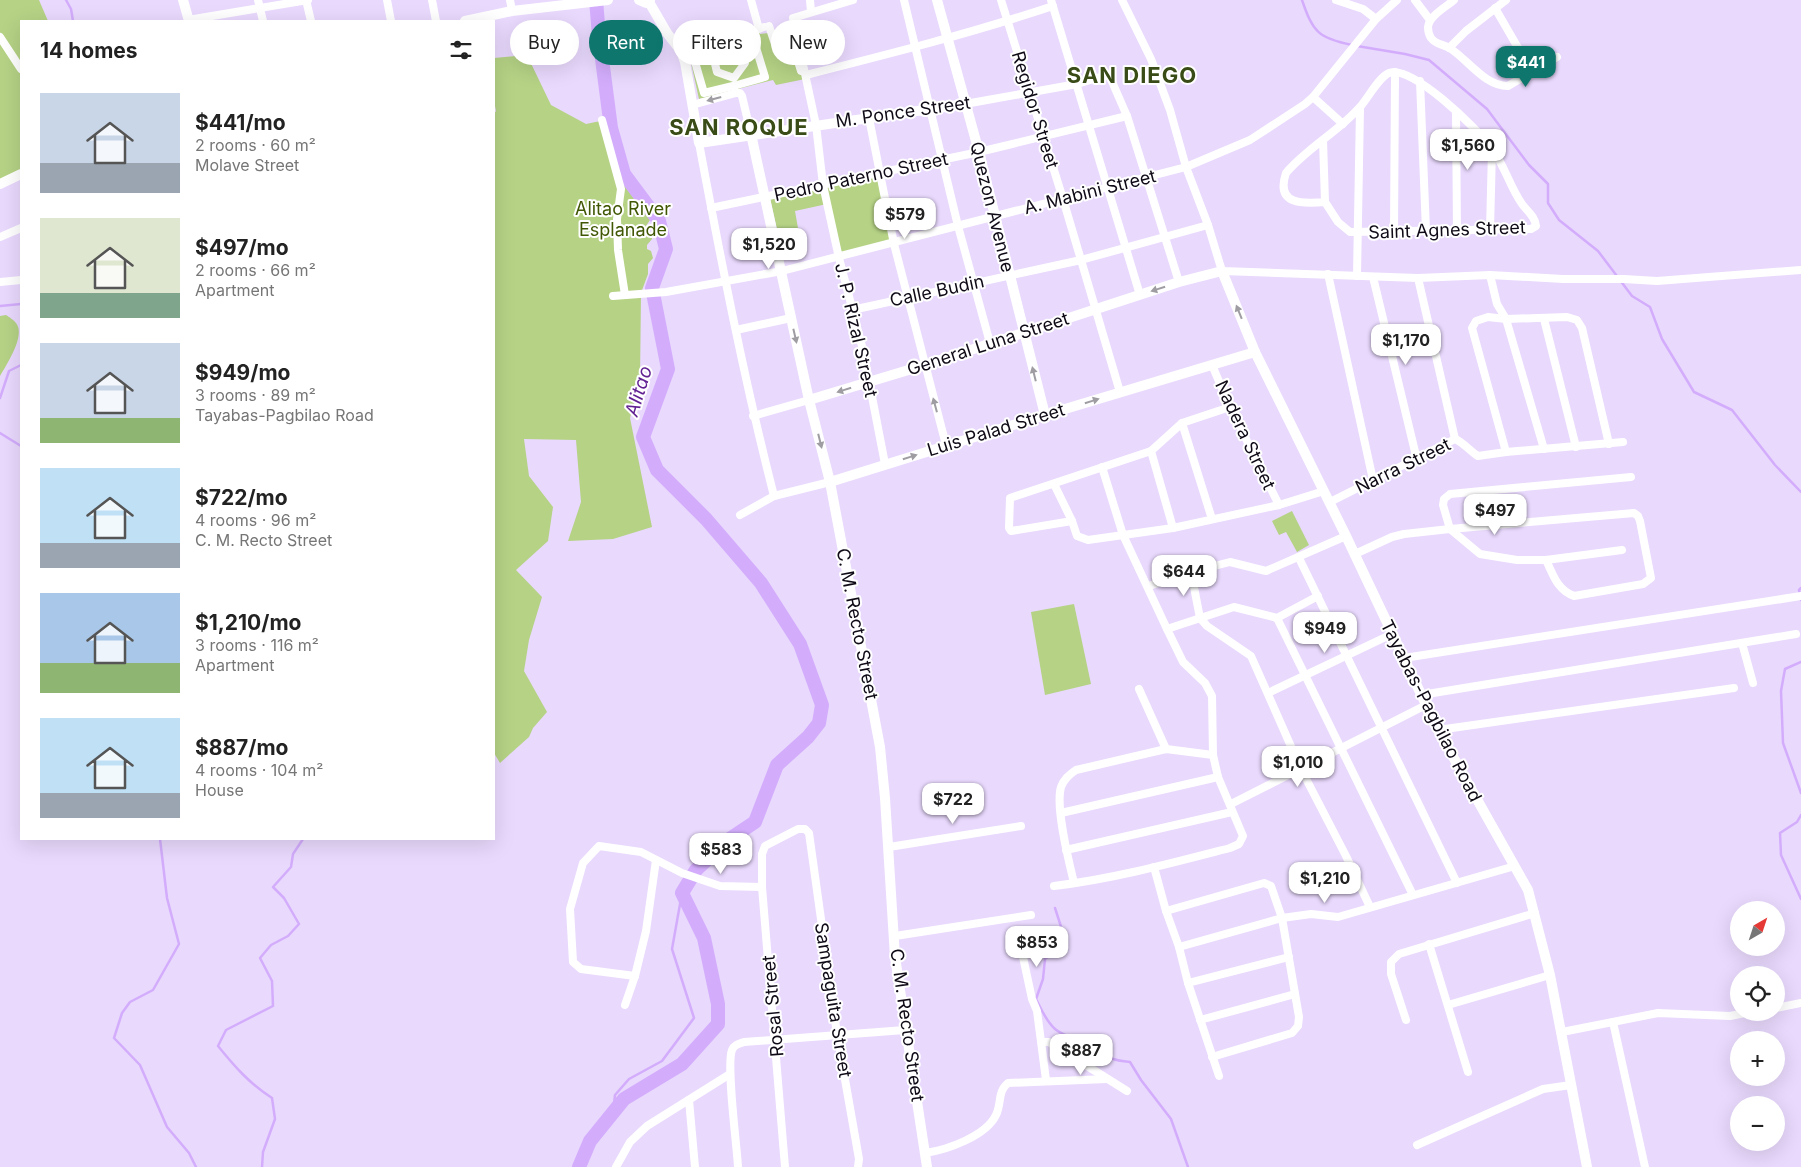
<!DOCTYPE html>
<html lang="en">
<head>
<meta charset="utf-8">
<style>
	:root { --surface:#fff; --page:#f6f6f6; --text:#222; --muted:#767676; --accent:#0f766e }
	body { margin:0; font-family:Inter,sans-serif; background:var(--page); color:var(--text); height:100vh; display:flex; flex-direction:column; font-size:19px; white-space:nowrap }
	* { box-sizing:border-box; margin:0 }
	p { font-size:16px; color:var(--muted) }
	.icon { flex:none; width:28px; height:28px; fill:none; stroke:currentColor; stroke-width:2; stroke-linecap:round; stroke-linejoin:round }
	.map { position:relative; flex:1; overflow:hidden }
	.side { position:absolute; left:20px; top:20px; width:475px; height:820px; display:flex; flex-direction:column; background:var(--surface); border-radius:0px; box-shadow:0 5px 20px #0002 }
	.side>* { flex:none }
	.guide { position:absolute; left:510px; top:20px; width:475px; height:45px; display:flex; gap:10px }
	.needle { width:32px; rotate:39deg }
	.tools { position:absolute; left:1730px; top:901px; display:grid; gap:10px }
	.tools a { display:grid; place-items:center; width:55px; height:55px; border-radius:50%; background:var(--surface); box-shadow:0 5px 20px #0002; font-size:25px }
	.price { position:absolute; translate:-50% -42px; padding:0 11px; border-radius:10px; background:#fff; color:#222; font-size:16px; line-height:32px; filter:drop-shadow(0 1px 2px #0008) }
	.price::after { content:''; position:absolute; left:50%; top:30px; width:15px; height:11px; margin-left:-8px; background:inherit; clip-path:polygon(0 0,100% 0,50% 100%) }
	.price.active { background:var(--accent); color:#fff }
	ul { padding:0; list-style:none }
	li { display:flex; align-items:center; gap:15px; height:125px; padding:0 20px }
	li span { display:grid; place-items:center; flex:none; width:140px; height:100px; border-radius:0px; color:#555 }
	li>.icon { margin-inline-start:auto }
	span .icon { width:60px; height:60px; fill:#fffc; stroke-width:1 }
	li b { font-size:21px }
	h2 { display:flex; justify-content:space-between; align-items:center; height:60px; padding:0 20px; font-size:21px }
	.chip { padding:0 18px; border-radius:22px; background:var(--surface); box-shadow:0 5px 20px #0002; font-size:18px; line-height:45px }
	.chip.active { background:var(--accent); color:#fff }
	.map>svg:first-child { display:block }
	.green { fill:#b5d285 }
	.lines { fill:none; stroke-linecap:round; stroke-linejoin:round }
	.stream { stroke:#d3adfc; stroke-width:2.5 }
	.river { stroke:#d3adfc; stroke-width:14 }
	.street { stroke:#fff; stroke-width:8 }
	.secondary { stroke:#fff; stroke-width:10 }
	.oneway { fill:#9f9da2 }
	.labels { text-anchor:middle; stroke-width:4; stroke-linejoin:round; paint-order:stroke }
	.street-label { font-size:18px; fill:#0f0a16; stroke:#fff }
	.park-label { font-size:18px; fill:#405704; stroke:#fff }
	.water-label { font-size:19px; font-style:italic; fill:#622193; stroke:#fff }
	.district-label { font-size:22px; font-weight:bold; letter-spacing:1px; fill:#394b16; stroke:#fff }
</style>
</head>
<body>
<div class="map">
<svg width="1801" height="1167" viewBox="0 0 1801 1167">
	<rect width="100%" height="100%" fill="#e9d9fd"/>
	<g class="green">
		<polygon points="0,0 39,0 48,21 21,21 21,174 0,184"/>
		<polygon points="759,29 760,34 777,32 794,40 805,79 776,85 773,80 699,99 688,49"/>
		<polygon points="527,55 551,105 586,124 610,119 624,174 642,197 645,211 650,216 650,220 646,226 652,235 652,239 647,245 647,249 651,251 653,258 648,264 648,274 641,293 640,380 630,418 652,527 613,539 568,541 581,502 576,440 524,439 529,476 553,507 548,541 516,570 542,597 529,640 524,671 547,712 533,728 529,737 500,763 494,753 494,114 496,111 494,101 494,58"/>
		<polygon points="880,173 894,244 839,258 827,204 795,211 799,234 779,238 770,198"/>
		<path d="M6,315C9,317 14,320 16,323C26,335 7,364 0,376V316Z"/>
		<polygon points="1292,511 1309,545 1297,552 1286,532 1279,535 1272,521"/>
		<polygon points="1074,604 1091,684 1045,695 1031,612"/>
	</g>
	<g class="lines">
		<g class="stream">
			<polyline points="66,0 71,9 73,21"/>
			<path d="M1302,0C1313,32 1318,38 1352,45"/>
			<polyline points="1357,46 1405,54 1429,60 1487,109 1529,165 1548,184 1548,203 1559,220 1598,251 1632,296 1650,307 1662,339 1694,392 1732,410 1775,465 1801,492"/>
			<polyline points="0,306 21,304"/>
			<polyline points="0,398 9,371 21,365"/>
			<polyline points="0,433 21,446"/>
			<polyline points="1801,588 1799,590 1801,600"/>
			<polyline points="1801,662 1785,669 1781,691 1783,743 1801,793"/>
			<polyline points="1801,815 1797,822 1780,833 1781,855 1801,899"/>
			<polyline points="160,839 167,898 179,944 153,990 130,1002 122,1013 114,1038 140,1065 167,1127 189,1153 196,1167"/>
			<path d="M1055,908L1064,936L1060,948L1045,959L1043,979L1036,999C1041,1009 1046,1021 1055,1029C1062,1035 1071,1037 1079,1042C1100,1053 1106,1060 1130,1062L1141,1080L1171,1119L1188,1167"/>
			<polyline points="613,1113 615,1095 629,1079 662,1061 694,1018 672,949 682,893"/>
			<path d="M262,1167L263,1152L275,1119L272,1098C249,1083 235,1067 218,1046L226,1030L273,1006L272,981L260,958L271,945L288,936L299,924L284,898L273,887L291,867L293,854L303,839"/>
		</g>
		<polyline class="river" points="579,1167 590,1141 624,1099 682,1064 718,1024 718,1004 704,938 682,893 696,870 728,840 755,822 777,765 808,737 819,723 822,705 800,644 761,583 706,519 657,470 643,437 668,369 652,288 666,249 659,221 624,174 611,128 599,36 596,0"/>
		<g class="street">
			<polyline points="258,0 263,21"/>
			<polyline points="306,0 311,21"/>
			<polyline points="387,0 391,21"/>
			<polyline points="432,0 436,21"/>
			<polyline points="510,0 512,11"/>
			<polyline points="751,0 759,29"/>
			<polyline points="810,0 811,12"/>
			<polyline points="853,0 793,18 816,125 823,185 839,258 863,350 885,464"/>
			<polyline points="904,0 958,226 990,343"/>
			<polyline points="1001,0 1063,199 1120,392"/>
			<polyline points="1051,0 1140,295"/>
			<polyline points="1122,0 1151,59 1170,110 1186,167 1208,225 1222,271 1418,278 1490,275 1563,279 1624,279 1657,281 1801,270"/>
			<polyline points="1336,0 1363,9 1376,19"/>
			<polyline points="1415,0 1430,20"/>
			<path d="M1454,0C1446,7 1429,16 1428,27C1428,31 1429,35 1431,38C1436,45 1444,44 1451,49C1469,61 1485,86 1508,86L1557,57"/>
			<polyline points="1495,8 1517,46 1534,70"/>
			<polyline points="188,20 308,0"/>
			<polyline points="769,26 775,44"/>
			<polyline points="0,37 21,69"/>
			<polyline points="783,42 794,48 801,71"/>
			<polyline points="710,43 717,72 734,78 745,63 738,35"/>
			<polyline points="691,48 704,93 737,85 765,77 751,31"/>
			<polyline points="1449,48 1466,31 1506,0"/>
			<polyline points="687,49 764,27"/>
			<path d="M806,75C889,54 972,33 1053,6"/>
			<polyline points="1420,81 1426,231"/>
			<polyline points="1313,97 1343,124"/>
			<polyline points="965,104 1077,84 1107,75 1110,77 1127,116 1179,282"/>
			<polyline points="692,105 736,93 740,93 742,96 751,134"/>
			<polyline points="1456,112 1457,231"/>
			<polyline points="869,118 894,244 946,445"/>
			<polyline points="602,120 621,189 617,219 618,250 625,295"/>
			<path d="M1323,140L1325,202L1338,222L1350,232L1531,229L1536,226C1535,216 1527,211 1522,204C1510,187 1504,164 1491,147C1477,129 1412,64 1389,73C1379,77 1368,98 1360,107C1338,132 1307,148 1286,173C1275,205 1303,204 1325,202"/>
			<path d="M699,143C721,261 744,379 774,496"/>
			<polyline points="711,208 979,152 1127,116"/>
			<polyline points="1490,230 1492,150"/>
			<polyline points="1394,233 1395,72"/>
			<polyline points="0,237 21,228"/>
			<polyline points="1328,274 1373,480"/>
			<polyline points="1490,275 1497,304 1506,319 1544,449"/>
			<polyline points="1357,276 1360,108"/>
			<polyline points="1373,277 1417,460"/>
			<polyline points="1418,278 1455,439"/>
			<polyline points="0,282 21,280"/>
			<polyline points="613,296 666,292 782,271 1186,167 1250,140 1305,104 1313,97 1376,19 1397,0"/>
			<polyline points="852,310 1081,260 1208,225"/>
			<polyline points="1544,319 1576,447"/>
			<polyline points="736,330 791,318"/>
			<polyline points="1212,365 1230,407 1279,505"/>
			<polyline points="753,416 809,400"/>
			<polyline points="1182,423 1212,519"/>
			<polyline points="1506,452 1472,328 1476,321 1488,317 1506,319 1567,317 1577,320 1582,328 1609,444"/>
			<polyline points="1054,484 1072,521 1077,536 1088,540 1173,528 1279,505 1324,491"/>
			<path d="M1330,502L1455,439C1464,443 1470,451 1478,456L1506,452L1623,442"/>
			<polyline points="740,515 774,496 830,482"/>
			<polyline points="1072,521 1011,531 1009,528 1010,498 1151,451"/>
			<polyline points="1173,528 1151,451 1182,423 1230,407"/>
			<polyline points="1622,550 1546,560 1517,560 1480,554 1450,529 1443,505 1444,499 1450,494 1631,477"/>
			<path d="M1355,554L1392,537L1404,534L1450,529L1634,513L1638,516L1640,521L1651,578L1643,584L1574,596C1557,590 1553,574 1546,560"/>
			<polyline points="1299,558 1457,883"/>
			<polyline points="1191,572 1200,618 1207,626 1251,656 1301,769 1346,856 1370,907"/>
			<polyline points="1149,586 1191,572 1230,562 1266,571 1346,536"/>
			<polyline points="1277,618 1413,895"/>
			<polyline points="1167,629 1234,607 1277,618 1318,596"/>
			<polyline points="1742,643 1753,683"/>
			<polyline points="1404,658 1801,596"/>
			<polyline points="1139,689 1166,749"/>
			<polyline points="1268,693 1392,634"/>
			<polyline points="1421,695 1796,634"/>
			<polyline points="1438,730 1734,688"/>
			<polyline points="1231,804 1426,705"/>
			<polyline points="1061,813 1218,777"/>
			<polyline points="889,847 1021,826"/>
			<polyline points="1066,850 1232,812"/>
			<polyline points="1154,867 1166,911 1179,947 1188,983 1219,1076"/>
			<path d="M1074,883C1069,862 1055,807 1061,787C1064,779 1069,775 1076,770L1166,749L1213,755"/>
			<path d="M1054,886C1113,879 1172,863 1230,848L1239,844L1243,836L1218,777L1213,755L1212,696L1205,683L1183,662L1167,629L1123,535L1102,467"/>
			<polyline points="1166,911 1264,883 1271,886 1282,918 1299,1017 1298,1026 1292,1033 1212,1057"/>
			<polyline points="895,936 1031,915"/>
			<polyline points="1020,943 1032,999 1037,1011 1046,1080"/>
			<polyline points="1429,944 1468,1072"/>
			<polyline points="1179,947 1282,918 1311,914 1338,917 1515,866"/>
			<polyline points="635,976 581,969 573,962 570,909 583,863 599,846 641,852 682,873 720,886 762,887"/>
			<polyline points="1188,983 1289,957"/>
			<polyline points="625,1005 635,976 646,931 656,860"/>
			<polyline points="1448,1005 1550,975"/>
			<polyline points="1776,1008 1801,1003"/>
			<polyline points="1200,1020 1295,994"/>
			<polyline points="1406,1020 1391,974 1391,962 1399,954 1535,913"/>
			<polyline points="1613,1022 1645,1167"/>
			<polyline points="1562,1032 1658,1013 1730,1016 1750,1012"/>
			<polyline points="1042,1042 1049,1042 1127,1091"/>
			<polyline points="689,1100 695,1167"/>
			<polyline points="1417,1145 1543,1089 1571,1085"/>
			<path d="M925,1153C947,1150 986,1136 996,1115C1002,1103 997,1092 1008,1083L1107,1079"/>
			<polyline points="616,1167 630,1142 647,1126 730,1074"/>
			<path d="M738,1167C737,1146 726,1065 732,1050C734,1045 738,1044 744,1042L905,1030"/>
			<polyline points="785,1167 762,887 762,854 765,846 798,829 805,829 809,833 837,1034 859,1159 858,1167"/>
		</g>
		<g class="secondary">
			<polyline points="183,0 189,21"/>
			<polyline points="639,0 646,3 650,0"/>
			<polyline points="937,0 979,152 1045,415"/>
			<polyline points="649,2 667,33 681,51 685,62 699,143 965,104"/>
			<polyline points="465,21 512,11 608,0"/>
			<polyline points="751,134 809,400 830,482 880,747 885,798 895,957 927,1167"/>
			<polyline points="0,184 21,174"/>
			<polyline points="809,400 925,365 1179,282 1222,271 1255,352 1346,536 1438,730 1528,890 1550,975 1587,1167"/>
			<polyline points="830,482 1045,415 1255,352"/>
		</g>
	</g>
	<defs><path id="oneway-solid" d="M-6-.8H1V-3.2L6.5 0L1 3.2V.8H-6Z" transform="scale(1.25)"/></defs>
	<g class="oneway">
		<use href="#oneway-solid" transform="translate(714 99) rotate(165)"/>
		<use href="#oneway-solid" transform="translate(1158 289) rotate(162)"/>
		<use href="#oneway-solid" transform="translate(1239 312) rotate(-112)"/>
		<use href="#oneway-solid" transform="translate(795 336) rotate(77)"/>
		<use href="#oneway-solid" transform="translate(1034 374) rotate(-104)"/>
		<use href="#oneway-solid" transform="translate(844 390) rotate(163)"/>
		<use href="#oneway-solid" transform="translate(1092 401) rotate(-17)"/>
		<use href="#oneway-solid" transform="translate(935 405) rotate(-105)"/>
		<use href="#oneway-solid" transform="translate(820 441) rotate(76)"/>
		<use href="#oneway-solid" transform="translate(910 457) rotate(-17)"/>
	</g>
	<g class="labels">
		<g class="street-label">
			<text transform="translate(1035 110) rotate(73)" y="6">Regidor Street</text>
			<text transform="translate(903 112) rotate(-8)" y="6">M. Ponce Street</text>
			<text transform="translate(861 177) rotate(-12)" y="6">Pedro Paterno Street</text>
			<text transform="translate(1090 192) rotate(-14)" y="6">A. Mabini Street</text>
			<text transform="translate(992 207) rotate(76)" y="6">Quezon Avenue</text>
			<text transform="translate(1447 230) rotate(-2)" y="6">Saint Agnes Street</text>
			<text transform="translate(937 291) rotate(-12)" y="6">Calle Budin</text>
			<text transform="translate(856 330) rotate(77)" y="6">J. P. Rizal Street</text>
			<text transform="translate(988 344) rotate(-18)" y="6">General Luna Street</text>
			<text transform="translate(996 430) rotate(-17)" y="6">Luis Palad Street</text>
			<text transform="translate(1245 435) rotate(65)" y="6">Nadera Street</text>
			<text transform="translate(1403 466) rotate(-26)" y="6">Narra Street</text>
			<text transform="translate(857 624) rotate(79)" y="6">C. M. Recto Street</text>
			<text transform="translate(1431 711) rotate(63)" y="6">Tayabas-Pagbilao Road</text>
			<text transform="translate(833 1000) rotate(81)" y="6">Sampaguita Street</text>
			<text transform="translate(773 1006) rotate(-95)" y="6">Rosal Street</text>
			<text transform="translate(907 1025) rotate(82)" y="6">C. M. Recto Street</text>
		</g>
		<g class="park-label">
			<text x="623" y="215">Alitao River<tspan x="623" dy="21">Esplanade</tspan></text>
		</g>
		<g class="water-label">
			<text transform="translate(638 391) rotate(-73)" y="7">Alitao</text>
		</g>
		<g class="district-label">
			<text x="1132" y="83">SAN DIEGO</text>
			<text x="739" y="135">SAN ROQUE</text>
		</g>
	</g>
</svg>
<div class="tools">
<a><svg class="needle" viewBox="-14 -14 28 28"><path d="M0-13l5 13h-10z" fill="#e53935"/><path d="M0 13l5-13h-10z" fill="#767676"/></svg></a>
<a><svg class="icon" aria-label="locate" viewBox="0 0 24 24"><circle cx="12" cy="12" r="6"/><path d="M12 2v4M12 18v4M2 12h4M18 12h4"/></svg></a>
<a>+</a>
<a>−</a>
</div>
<b class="price active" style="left:1526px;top:88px">$441</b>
<b class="price" style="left:1468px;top:171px">$1,560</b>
<b class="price" style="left:905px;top:240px">$579</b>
<b class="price" style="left:769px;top:270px">$1,520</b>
<b class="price" style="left:1406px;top:366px">$1,170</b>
<b class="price" style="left:1495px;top:536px">$497</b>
<b class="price" style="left:1184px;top:597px">$644</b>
<b class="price" style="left:1325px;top:654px">$949</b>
<b class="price" style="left:1298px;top:788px">$1,010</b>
<b class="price" style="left:953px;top:825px">$722</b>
<b class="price" style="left:721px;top:875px">$583</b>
<b class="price" style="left:1325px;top:904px">$1,210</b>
<b class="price" style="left:1037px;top:968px">$853</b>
<b class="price" style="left:1081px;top:1076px">$887</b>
<div class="guide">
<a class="chip">Buy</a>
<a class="chip active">Rent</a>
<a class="chip">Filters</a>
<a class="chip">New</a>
</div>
<section class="side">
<h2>14 homes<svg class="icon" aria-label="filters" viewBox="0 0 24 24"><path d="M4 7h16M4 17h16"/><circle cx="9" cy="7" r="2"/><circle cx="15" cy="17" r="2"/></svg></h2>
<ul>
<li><span style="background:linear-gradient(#c9d6e8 70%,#9aa5b1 0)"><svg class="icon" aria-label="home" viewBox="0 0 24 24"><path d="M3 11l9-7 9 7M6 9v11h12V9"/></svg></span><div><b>$441/mo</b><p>2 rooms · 60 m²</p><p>Molave Street</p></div></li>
<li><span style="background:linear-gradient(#dfe7d0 75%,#7fa58c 0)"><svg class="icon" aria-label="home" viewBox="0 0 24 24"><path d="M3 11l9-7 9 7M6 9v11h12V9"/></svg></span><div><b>$497/mo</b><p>2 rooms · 66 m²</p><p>Apartment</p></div></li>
<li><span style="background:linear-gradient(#c9d6e8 75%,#8fb573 0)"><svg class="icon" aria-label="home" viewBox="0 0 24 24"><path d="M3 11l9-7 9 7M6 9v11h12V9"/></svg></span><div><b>$949/mo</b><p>3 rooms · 89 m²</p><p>Tayabas-Pagbilao Road</p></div></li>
<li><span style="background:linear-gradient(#bfe0f5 75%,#9aa5b1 0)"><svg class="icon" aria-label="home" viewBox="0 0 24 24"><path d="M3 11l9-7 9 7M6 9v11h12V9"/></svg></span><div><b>$722/mo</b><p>4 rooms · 96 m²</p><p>C. M. Recto Street</p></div></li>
<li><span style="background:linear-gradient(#a9c7e8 70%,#8fb573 0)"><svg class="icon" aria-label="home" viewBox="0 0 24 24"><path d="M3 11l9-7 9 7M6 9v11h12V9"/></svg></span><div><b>$1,210/mo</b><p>3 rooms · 116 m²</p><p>Apartment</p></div></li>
<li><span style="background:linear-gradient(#bfe0f5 75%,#9aa5b1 0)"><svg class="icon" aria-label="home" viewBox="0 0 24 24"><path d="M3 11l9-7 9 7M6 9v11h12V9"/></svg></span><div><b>$887/mo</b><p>4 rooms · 104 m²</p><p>House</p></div></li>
</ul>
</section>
</div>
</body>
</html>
